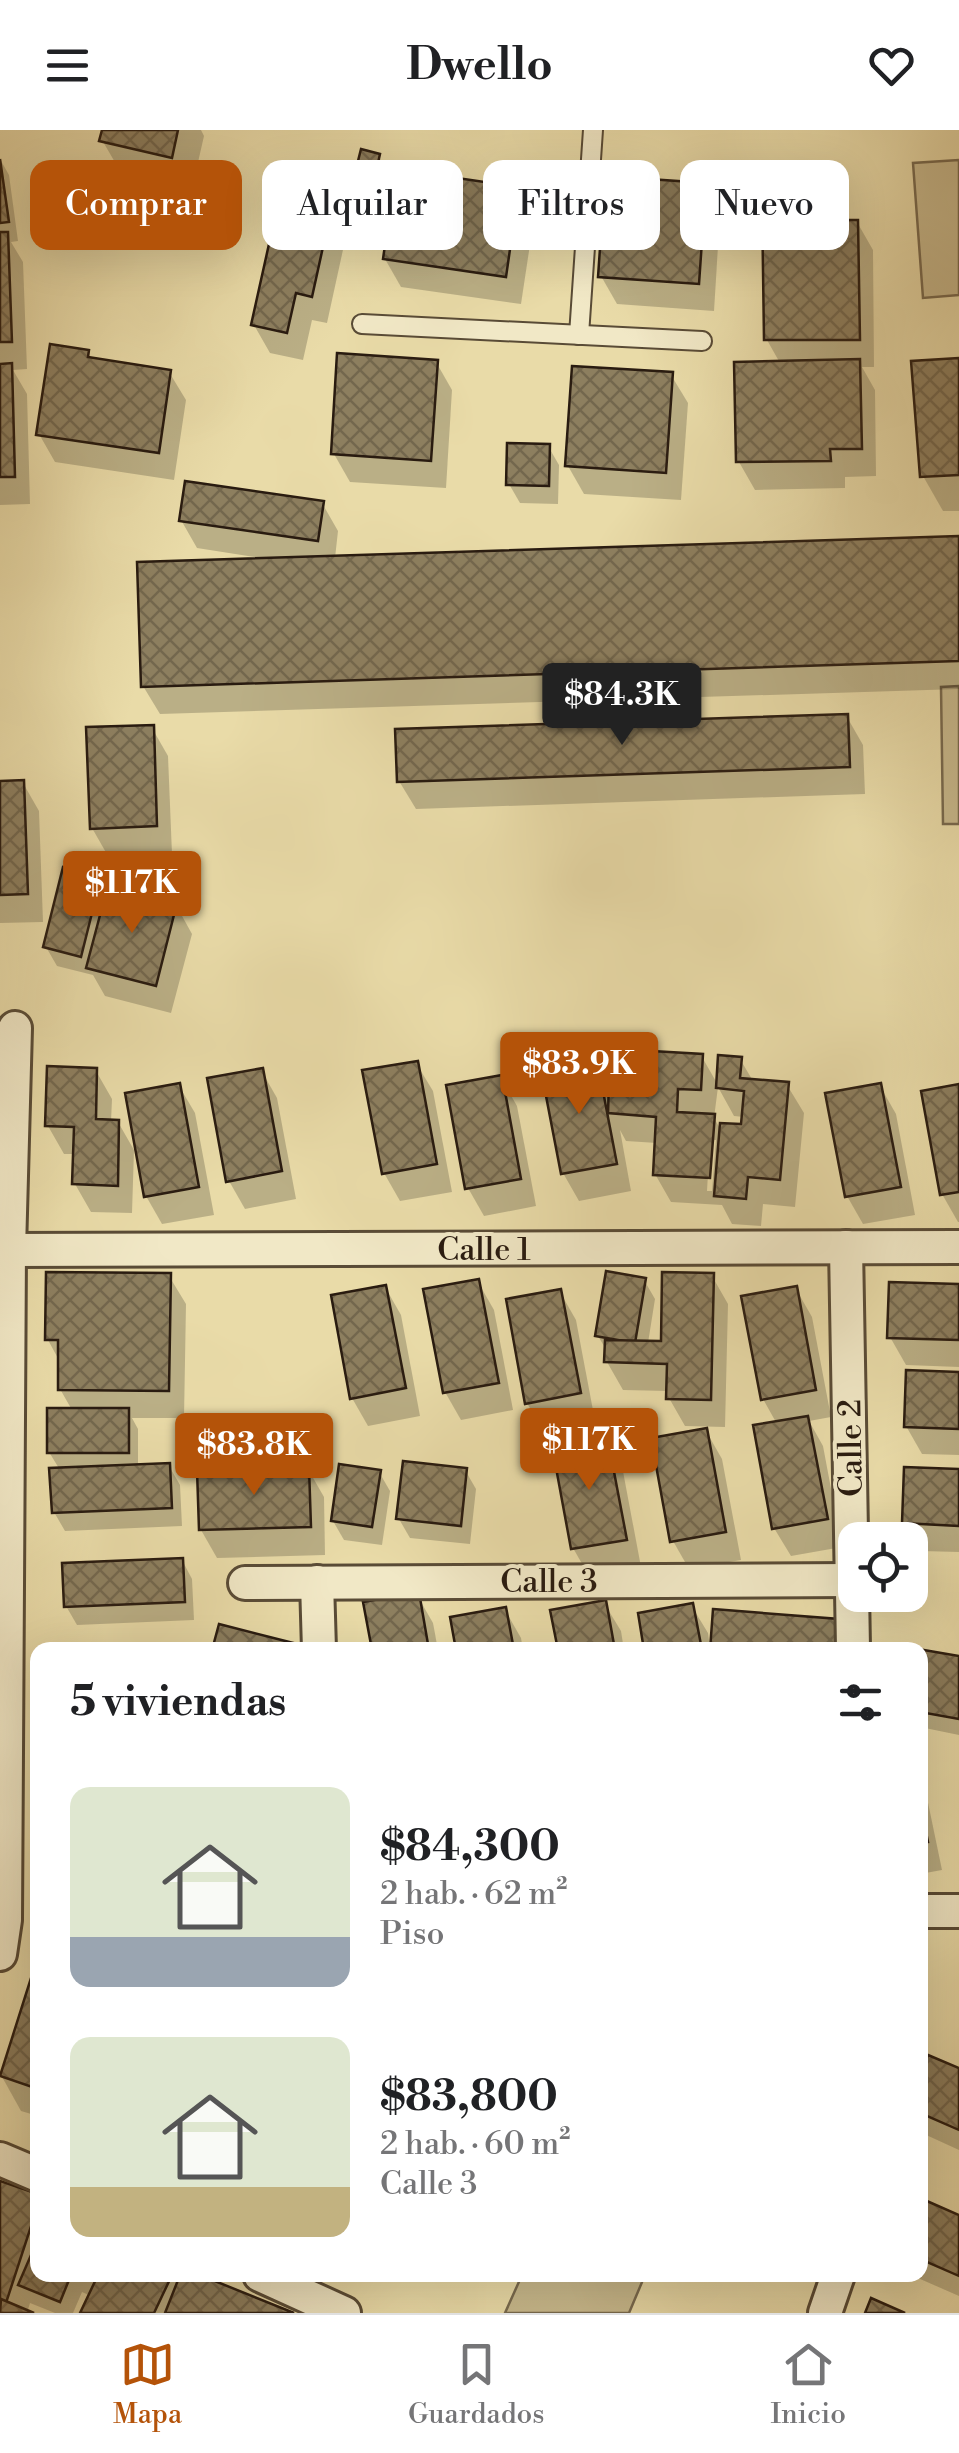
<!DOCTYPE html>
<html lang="es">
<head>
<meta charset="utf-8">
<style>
	:root { --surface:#fff; --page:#f2f2f2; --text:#202124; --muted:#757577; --line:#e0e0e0; --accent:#b45309 }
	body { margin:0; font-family:"Libre Bodoni",serif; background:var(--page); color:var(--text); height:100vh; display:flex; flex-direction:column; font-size:38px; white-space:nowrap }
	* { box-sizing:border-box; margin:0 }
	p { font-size:32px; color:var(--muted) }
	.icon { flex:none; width:55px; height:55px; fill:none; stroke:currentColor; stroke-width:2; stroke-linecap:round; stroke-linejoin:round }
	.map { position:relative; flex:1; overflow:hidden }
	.panel { position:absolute; left:30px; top:1512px; width:898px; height:640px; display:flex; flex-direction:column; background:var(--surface); border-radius:20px; box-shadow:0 10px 40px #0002 }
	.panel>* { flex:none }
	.banner { position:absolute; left:30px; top:30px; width:900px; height:90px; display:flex; gap:20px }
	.buttons { position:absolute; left:838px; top:1392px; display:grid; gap:20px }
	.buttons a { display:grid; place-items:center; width:90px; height:90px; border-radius:20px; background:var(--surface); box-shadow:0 10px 40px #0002; font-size:50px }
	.price { position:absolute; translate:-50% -85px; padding:0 22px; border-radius:10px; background:var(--accent); color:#fff; font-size:32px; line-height:65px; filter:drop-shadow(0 2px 5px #0008) }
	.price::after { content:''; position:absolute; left:50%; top:60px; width:30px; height:22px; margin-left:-15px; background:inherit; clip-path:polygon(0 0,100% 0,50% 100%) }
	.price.on { background:#222; color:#fff }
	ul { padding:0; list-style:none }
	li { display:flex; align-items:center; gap:30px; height:250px; padding:0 40px }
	li span { display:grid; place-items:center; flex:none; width:280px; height:200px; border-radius:20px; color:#555 }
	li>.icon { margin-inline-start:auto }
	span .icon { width:120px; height:120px; fill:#fffc; stroke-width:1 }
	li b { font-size:42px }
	h2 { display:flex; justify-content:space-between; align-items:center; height:120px; padding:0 40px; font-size:42px }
	.tag { padding:0 35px; border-radius:20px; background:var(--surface); box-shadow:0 10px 40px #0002; font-size:35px; line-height:90px }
	.tag.on { background:var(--accent); color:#fff }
	header { display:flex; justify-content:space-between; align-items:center; height:130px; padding:0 40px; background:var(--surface); font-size:45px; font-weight:700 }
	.tab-bar { display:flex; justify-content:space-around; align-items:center; height:140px; border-top:2px solid var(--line); background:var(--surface); font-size:28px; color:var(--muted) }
	.tab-bar a { display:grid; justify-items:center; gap:5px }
	.tab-bar .on { color:var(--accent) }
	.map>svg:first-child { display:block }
	.green { fill:#c8ba8e; stroke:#786a4f; stroke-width:2.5 }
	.shadow { fill:#0003; fill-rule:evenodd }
	.building { fill:url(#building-cross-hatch); stroke:#291b10; stroke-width:2.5 }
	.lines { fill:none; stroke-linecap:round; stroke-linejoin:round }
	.lane-casing { stroke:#594b36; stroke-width:22 }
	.street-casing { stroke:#594b36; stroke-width:38 }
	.lane { stroke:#f1e8c6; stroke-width:18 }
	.street { stroke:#f1e8c6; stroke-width:32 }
	.labels { text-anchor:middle; stroke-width:8; stroke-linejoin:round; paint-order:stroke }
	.street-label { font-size:32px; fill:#291b10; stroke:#f1e8c6 }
</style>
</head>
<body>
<header><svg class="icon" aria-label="menu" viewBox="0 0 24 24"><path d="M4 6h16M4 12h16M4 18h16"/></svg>Dwello<svg class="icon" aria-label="heart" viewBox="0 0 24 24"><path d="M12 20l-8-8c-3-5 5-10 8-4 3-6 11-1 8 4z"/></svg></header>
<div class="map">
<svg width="959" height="2183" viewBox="0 0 959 2183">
	<defs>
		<pattern id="building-cross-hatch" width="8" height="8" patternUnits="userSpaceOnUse" patternTransform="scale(2.5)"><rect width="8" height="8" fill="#8d7f5f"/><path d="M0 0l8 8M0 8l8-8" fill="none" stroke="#73674d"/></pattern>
	</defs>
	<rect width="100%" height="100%" fill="#e9dba8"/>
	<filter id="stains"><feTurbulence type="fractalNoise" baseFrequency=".002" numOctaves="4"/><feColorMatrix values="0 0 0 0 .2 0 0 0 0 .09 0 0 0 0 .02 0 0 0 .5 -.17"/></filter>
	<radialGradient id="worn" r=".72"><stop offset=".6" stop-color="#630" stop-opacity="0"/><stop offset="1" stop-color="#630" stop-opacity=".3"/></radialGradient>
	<g class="green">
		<polygon points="959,30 959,165 923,168 913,33"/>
		<polygon points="959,556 959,694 943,694 941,557"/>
		<polygon points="522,2145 645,2145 629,2183 505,2183"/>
	</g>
	<g class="shadow">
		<polygon points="104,0 201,0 204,6 191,63 123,46 102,10"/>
		<polygon points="378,26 384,35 376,68 360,64 355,55"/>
		<polygon points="0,29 9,45 18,111 11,112 23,132 27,239 13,240 27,264 30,374 0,375"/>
		<polygon points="337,46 353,74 327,193 312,190 303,230 270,223 254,195"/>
		<polygon points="704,56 720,84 714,181 617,174 601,146"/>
		<polygon points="518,60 534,88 521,174 401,157 385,129"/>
		<polygon points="827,73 838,92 857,92 873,120 874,237 862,237 875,260 876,346 845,347 845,358 755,360 739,332 780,233 767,210"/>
		<polygon points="87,222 92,231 169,242 186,270 174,350 55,332 39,304"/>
		<polygon points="959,231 959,381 943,381 923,346"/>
		<polygon points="436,232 452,260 446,358 350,352 334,324"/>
		<polygon points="671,245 688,273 681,370 584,364 568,336"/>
		<polygon points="548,316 559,335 558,374 520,373 509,354"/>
		<polygon points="322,373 338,401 335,428 959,409 959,559 160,584 143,556 260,430 260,428 197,418 181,390"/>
		<polygon points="847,587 863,615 865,664 416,679 399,651"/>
		<polygon points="152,598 168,626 172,724 108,726 92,698"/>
		<polygon points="0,653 23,653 39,681 43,792 0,793"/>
		<polygon points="99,749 108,764 176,775 192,804 171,883 105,866 93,845 57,836 46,817"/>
		<path d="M702,927L718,955L740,929L753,951L787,955L804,983L795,1077L763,1074L761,1096L732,1094L722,1075L671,1072L655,1044L657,1013L626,1011L620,1000L631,1061L579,1071L563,1043L596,933L611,959L652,955ZM718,957L734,986L744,987L743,997L722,1002L714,988ZM710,1010H716L712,1061H707Z"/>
		<polygon points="416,933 433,961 452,1062 400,1071 384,1043"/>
		<polygon points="261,940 277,968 296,1069 245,1079 229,1051"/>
		<polygon points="96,941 112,969 111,992 118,992 134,1020 132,1083 91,1082 75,1054 76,1024 64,1024 48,996"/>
		<polygon points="501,948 517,976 536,1076 484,1086 468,1058"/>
		<polygon points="179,956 195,983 214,1085 162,1094 146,1066"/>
		<polygon points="880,956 896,984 915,1085 863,1094 847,1066"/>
		<polygon points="959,957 959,1092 958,1092 942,1064"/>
		<polygon points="169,1146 186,1174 184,1288 132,1288 138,1299 138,1337 169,1336 180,1355 182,1396 65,1401 54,1382 60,1340 49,1322 72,1280 60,1259 60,1232 48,1210"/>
		<polygon points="712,1146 728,1174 725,1297 685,1296 669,1268 669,1261 623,1260 607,1232 607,1221 598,1206 644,1150 655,1169 648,1213 663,1214"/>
		<polygon points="478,1152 494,1180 513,1280 461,1290 445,1262"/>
		<polygon points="959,1156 959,1237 906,1235 890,1207"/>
		<polygon points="385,1157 401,1185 420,1286 368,1296 352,1268"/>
		<polygon points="796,1159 812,1187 831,1287 809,1291 823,1316 842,1417 791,1426 774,1398 777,1294 763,1269"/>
		<polygon points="560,1162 576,1190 595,1291 543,1301 527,1273"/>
		<polygon points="959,1245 959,1325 922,1324 906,1296"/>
		<polygon points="706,1301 722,1329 741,1430 689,1439 673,1411"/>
		<polygon points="606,1308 622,1336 641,1437 589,1446 573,1418"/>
		<polygon points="308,1339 324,1367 325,1425 217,1428 201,1400"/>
		<polygon points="465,1340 476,1359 470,1414 410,1408 399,1389"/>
		<polygon points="959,1341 959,1422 921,1421 905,1393"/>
		<polygon points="379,1342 390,1361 382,1415 344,1410 333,1391"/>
		<polygon points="182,1430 192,1449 194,1490 77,1495 66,1476"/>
		<polygon points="417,1465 433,1493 438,1520 375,1520"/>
		<polygon points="604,1473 621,1501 624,1520 560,1520"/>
		<polygon points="691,1475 708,1503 710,1518 837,1492 853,1520 647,1520"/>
		<polygon points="505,1480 521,1508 523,1520 459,1520"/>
		<polygon points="920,1522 959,1529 959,1605 920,1597"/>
		<polygon points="920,1634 942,1740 920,1744"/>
		<polygon points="38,1834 38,1986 21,1981 1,1945"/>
		<polygon points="959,1941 959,2020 924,2004 920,1997 920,1949"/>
		<polygon points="0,2054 38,2066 38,2145 181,2148 192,2145 288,2183 82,2183 91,2166 82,2162 73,2183 55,2183 30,2173 27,2183 0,2183"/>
		<polygon points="920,2070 959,2088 959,2166 911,2145 920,2145"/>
	</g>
	<g class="building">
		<polygon points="102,0 178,0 172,28 99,11"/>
		<polygon points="361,19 380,24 372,60 352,55"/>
		<polygon points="0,29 9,92 0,93"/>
		<polygon points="287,33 339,44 312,167 296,163 287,203 251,195"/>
		<polygon points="396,39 519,57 506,147 383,129"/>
		<polygon points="605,46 706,53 699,154 598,147"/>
		<polygon points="828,70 828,90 858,90 860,210 764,210 762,71"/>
		<polygon points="0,102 8,102 12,212 0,212"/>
		<polygon points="50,214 89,220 88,227 171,240 159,323 36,305"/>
		<polygon points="337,223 438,230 431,331 331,324"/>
		<polygon points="959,228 959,345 920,347 911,231"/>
		<polygon points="860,229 862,319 830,319 831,331 736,332 734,232"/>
		<polygon points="12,233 15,347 0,347 0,234"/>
		<polygon points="572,236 673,242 666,343 565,336"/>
		<polygon points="507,313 550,314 549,356 506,355"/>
		<polygon points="185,351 324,371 318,411 179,391"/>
		<polygon points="959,406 959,531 141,557 137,432"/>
		<polygon points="848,584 850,637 397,652 395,599"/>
		<polygon points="154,595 157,696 90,699 86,597"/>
		<polygon points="24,650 28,764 0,765 0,651"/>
		<polygon points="63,737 101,747 81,827 43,817"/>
		<polygon points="108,755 177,773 156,856 86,838"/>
		<polygon points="652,921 703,924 701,960 678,959 677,982 715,984 710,1048 653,1045 656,987 608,983 609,950 650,952"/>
		<polygon points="718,925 742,927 740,948 789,952 780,1050 748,1047 746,1069 714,1066 720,993 741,994 744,961 716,958"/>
		<polygon points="597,930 617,1034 561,1044 541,940"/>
		<polygon points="418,931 437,1034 382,1044 362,940"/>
		<polygon points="47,936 97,938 96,989 119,990 118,1056 72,1054 74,997 45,996"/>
		<polygon points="263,938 282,1041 226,1052 207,948"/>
		<polygon points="502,945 521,1049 465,1059 446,955"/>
		<polygon points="180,953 199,1057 144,1067 125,963"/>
		<polygon points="881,953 901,1057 845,1067 825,963"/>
		<polygon points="959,954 959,1062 940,1065 921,961"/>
		<polygon points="606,1141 646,1148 635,1213 595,1206"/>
		<polygon points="46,1142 171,1143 169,1261 58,1260 58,1210 45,1210"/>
		<polygon points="662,1142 714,1143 711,1270 666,1269 667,1234 604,1232 605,1210 661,1211"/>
		<polygon points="479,1149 499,1253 443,1263 423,1159"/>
		<polygon points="889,1152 959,1154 959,1210 887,1208"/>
		<polygon points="386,1155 406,1258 350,1269 331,1165"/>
		<polygon points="797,1156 816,1260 761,1270 741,1166"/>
		<polygon points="561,1159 581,1263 525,1274 506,1169"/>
		<polygon points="906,1240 959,1242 959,1299 904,1297"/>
		<rect x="47" y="1278" width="82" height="45"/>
		<polygon points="808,1286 828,1389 772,1399 753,1295"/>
		<polygon points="707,1298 726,1402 670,1412 651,1308"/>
		<polygon points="607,1305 627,1410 571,1419 552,1316"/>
		<polygon points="403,1331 467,1338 461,1396 396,1389"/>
		<polygon points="170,1333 172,1378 52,1383 49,1338"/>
		<polygon points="339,1334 381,1340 372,1397 331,1391"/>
		<polygon points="309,1337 311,1397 199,1400 197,1340"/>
		<polygon points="904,1337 959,1339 959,1396 902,1393"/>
		<polygon points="183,1428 185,1472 64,1477 62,1433"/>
		<polygon points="419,1462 429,1520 372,1520 363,1472"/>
		<polygon points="606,1470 615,1520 558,1520 550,1480"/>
		<polygon points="693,1473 702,1520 644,1520 638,1483"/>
		<polygon points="506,1477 514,1520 456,1520 450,1487"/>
		<polygon points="713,1479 839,1489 836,1520 710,1520"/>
		<polygon points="219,1494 297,1514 295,1520 212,1520"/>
		<polygon points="918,1519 959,1526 959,1589 920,1582"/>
		<polygon points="920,1671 928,1712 920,1714"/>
		<polygon points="38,1826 38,1959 0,1946"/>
		<polygon points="928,1925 959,1938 959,2000 920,1983 920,1943"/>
		<polygon points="0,2051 38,2064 38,2075 4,2179 0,2177"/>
		<polygon points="920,2068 959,2085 959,2146 920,2129"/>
		<polygon points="38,2109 38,2145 71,2145 60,2172 18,2155"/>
		<polygon points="98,2145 172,2145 154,2183 80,2183"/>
		<polygon points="180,2145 200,2145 294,2183 165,2183"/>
		<polygon points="871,2168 905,2183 865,2183"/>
		<polygon points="1,2169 34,2183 0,2183"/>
	</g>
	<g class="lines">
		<defs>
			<g id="lane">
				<polyline points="362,194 702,211"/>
				<polyline points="579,205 593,0"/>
			</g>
			<g id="street">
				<polyline points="846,1117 853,1518"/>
				<polyline points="9,1120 959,1117"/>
				<polyline points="317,1452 319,1520"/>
				<polyline points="245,1453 852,1450"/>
				<polyline points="920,1781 959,1781"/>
				<polyline points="0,1824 5,1790 9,1120 15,898"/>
				<polyline points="0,2029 38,2045"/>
				<polyline points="260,2145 344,2183"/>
				<polyline points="825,2183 838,2145"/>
			</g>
		</defs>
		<use href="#lane" class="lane-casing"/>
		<use href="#street" class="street-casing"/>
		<use href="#lane" class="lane"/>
		<use href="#street" class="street"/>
	</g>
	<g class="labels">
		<g class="street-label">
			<text x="484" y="1130">Calle 1</text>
			<text transform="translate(850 1318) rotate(-91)" y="11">Calle 2</text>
			<text x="549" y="1462">Calle 3</text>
		</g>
	</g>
	<rect width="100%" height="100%" filter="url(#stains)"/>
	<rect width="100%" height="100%" fill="url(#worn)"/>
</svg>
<div class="buttons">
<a><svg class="icon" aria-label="locate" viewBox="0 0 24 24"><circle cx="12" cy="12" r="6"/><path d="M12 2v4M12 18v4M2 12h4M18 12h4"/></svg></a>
</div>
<b class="price on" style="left:622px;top:618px">$84.3K</b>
<b class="price" style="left:132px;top:806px">$117K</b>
<b class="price" style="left:579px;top:987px">$83.9K</b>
<b class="price" style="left:589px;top:1363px">$117K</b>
<b class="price" style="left:254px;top:1368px">$83.8K</b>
<div class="banner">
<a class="tag on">Comprar</a>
<a class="tag">Alquilar</a>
<a class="tag">Filtros</a>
<a class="tag">Nuevo</a>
</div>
<section class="panel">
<h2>5 viviendas<svg class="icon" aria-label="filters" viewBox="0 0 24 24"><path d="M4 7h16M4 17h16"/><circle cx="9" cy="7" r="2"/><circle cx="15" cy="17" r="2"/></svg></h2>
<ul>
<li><span style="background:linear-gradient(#dfe7d0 75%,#9aa5b1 0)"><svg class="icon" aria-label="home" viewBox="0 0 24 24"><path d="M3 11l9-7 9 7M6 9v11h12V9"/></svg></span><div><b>$84,300</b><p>2 hab. · 62 m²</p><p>Piso</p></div></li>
<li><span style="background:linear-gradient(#dfe7d0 75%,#c2b280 0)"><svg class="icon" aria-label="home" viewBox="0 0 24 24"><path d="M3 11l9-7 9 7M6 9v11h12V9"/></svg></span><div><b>$83,800</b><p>2 hab. · 60 m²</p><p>Calle 3</p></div></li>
</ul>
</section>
</div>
<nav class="tab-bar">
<a class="on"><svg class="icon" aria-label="map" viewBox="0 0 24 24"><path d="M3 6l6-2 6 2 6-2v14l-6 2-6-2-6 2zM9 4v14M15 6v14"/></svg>Mapa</a>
<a><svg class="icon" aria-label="saved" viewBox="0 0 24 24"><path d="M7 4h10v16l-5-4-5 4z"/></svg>Guardados</a>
<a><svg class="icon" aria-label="home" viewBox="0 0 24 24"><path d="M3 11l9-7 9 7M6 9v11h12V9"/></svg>Inicio</a>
</nav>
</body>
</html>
